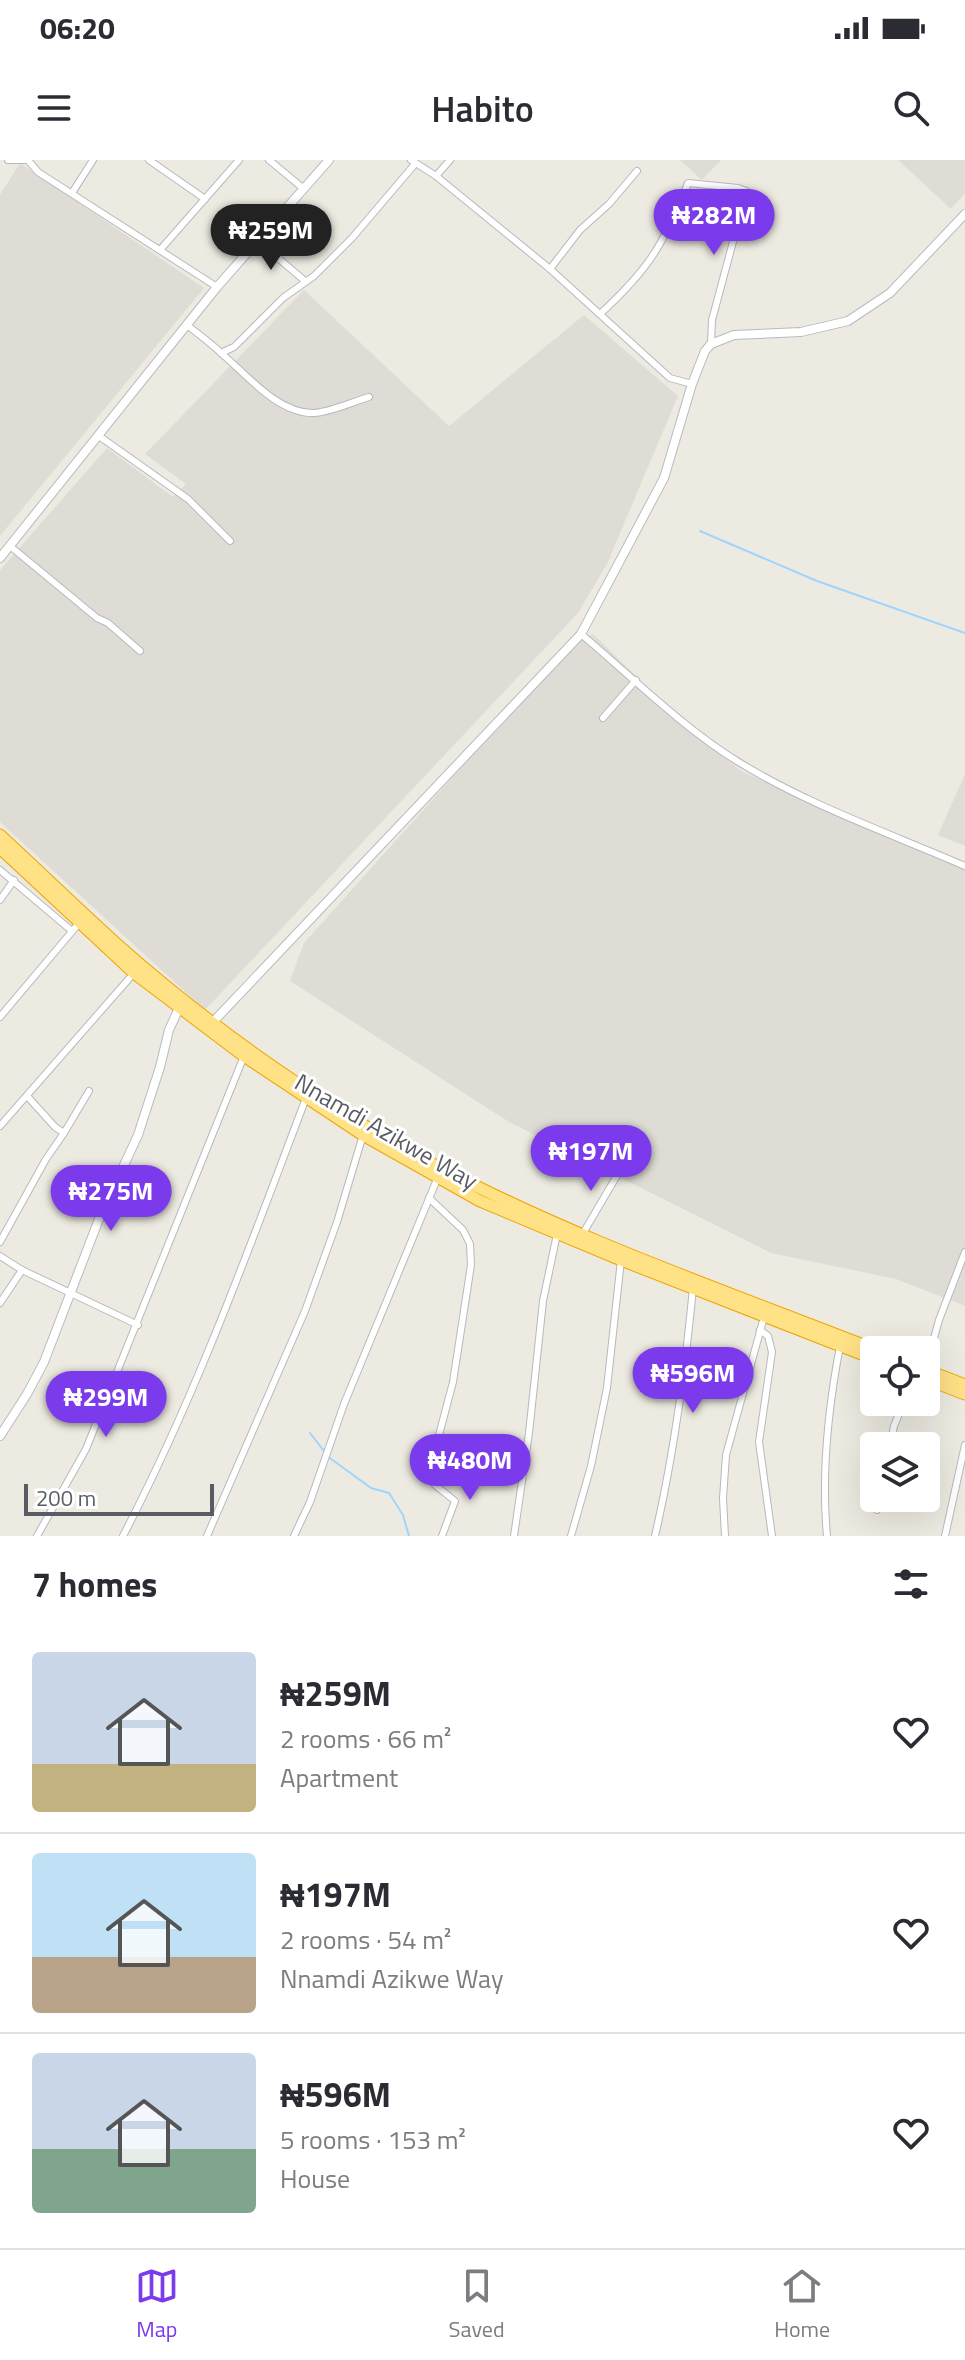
<!DOCTYPE html>
<html lang="en">
<head>
<meta charset="utf-8">
<style>
	:root { --surface:#fff; --page:#f7f7f7; --text:#2b2b33; --muted:#7c7c81; --line:#e1e1e2; --accent:#7c3aed }
	body { margin:0; font-family:"Titillium Web",sans-serif; background:var(--page); color:var(--text); height:100vh; display:flex; flex-direction:column; font-size:30px; white-space:nowrap }
	* { box-sizing:border-box; margin:0 }
	p { font-size:26px; color:var(--muted) }
	.icon { flex:none; width:44px; height:44px; fill:none; stroke:currentColor; stroke-width:2; stroke-linecap:round; stroke-linejoin:round }
	.map { position:relative; height:1376px; overflow:hidden }
	.sheet { display:flex; flex-direction:column; background:var(--surface); flex:1 }
	.sheet>* { flex:none }
	.controls { position:absolute; left:860px; top:1176px; display:grid; gap:16px }
	.controls a { display:grid; place-items:center; width:80px; height:80px; border-radius:8px; background:var(--surface); box-shadow:0 8px 32px #0002; font-size:40px }
	.scale { position:absolute; left:24px; bottom:20px; width:190px; box-sizing:border-box; padding-left:8px; border:4px solid #595d63; border-top:0; font-size:22px; line-height:28px; white-space:nowrap; color:#595d63; -webkit-text-stroke:6px #fff; paint-order:stroke }
	.price { position:absolute; translate:-50% -68px; padding:0 18px; border-radius:28px; background:var(--accent); color:#fff; font-size:26px; line-height:52px; filter:drop-shadow(0 2px 4px #0008) }
	.price::after { content:''; position:absolute; left:50%; top:48px; width:24px; height:18px; margin-left:-12px; background:inherit; clip-path:polygon(0 0,100% 0,50% 100%) }
	.price.current { background:#222; color:#fff }
	ul { padding:0; list-style:none }
	li { display:flex; align-items:center; gap:24px; height:200px; padding:0 32px }
	li+li { border-top:2px solid var(--line) }
	li span { display:grid; place-items:center; flex:none; width:224px; height:160px; border-radius:8px; color:#555 }
	li>.icon { margin-inline-start:auto }
	span .icon { width:96px; height:96px; fill:#fffc; stroke-width:1 }
	li b { font-size:34px }
	h2 { display:flex; justify-content:space-between; align-items:center; height:96px; padding:0 32px; font-size:34px }
	.status { display:flex; justify-content:space-between; align-items:center; height:56px; padding:0 40px; background:var(--surface); direction:ltr }
	.status svg { height:22px; fill:currentColor }
	header { display:flex; justify-content:space-between; align-items:center; height:104px; padding:0 32px; background:var(--surface); font-size:36px; font-weight:600 }
	.tab-bar { display:flex; justify-content:space-around; align-items:center; height:112px; border-top:2px solid var(--line); background:var(--surface); font-size:22px; color:var(--muted) }
	.tab-bar a { display:grid; justify-items:center; gap:4px }
	.tab-bar .current { color:var(--accent) }
	.map>svg:first-child { display:block }
	.industrial { fill:#dedcd5 }
	.lines { fill:none; stroke-linecap:round; stroke-linejoin:round }
	.stream { stroke:#9fd4ff; stroke-width:2 }
	.street-casing { stroke:#b6b9be; stroke-width:8 }
	.secondary-casing { stroke:#b7bac1; stroke-width:10 }
	.highway-casing { stroke:#eea500; stroke-width:13 }
	.street { stroke:#fff; stroke-width:6 }
	.secondary { stroke:#fff; stroke-width:8 }
	.highway { stroke:#ffe186; stroke-width:11 }
	.labels { text-anchor:middle; stroke-width:6; stroke-linejoin:round; paint-order:stroke }
	.street-label { font-size:24px; fill:#595d63; stroke:#fff }
</style>
</head>
<body>
<div class="status"><b>06:20</b><svg viewBox="0 0 49 12"><path d="M0 12V9h3v3zM5 12V6h3v6zM10 12V3h3v9zM15 12V0h3v12zM26 1h20v11H26zM47 4h2v5h-2z"/></svg></div>
<header><svg class="icon" aria-label="menu" viewBox="0 0 24 24"><path d="M4 6h16M4 12h16M4 18h16"/></svg>Habito<svg class="icon" aria-label="search" viewBox="0 0 24 24"><circle cx="10" cy="10" r="6"/><path d="M15 15l6 6"/></svg></header>
<div class="map">
<svg width="965" height="1376" viewBox="0 0 965 1376">
	<rect width="100%" height="100%" fill="#edebe1"/>
	<g class="industrial">
		<polygon points="680,0 721,0 702,20"/>
		<polygon points="898,0 965,0 965,33 951,49"/>
		<polygon points="20,3 204,128 0,376 0,35"/>
		<polygon points="304,130 449,266 584,155 678,236 607,404 578,453 205,850 0,662 0,410 107,288 173,337 186,324 145,294"/>
		<polygon points="593,474 699,578 743,612 965,706 965,1146 896,1119 771,1093 509,962 290,821 304,783 571,485"/>
		<polygon points="965,614 965,686 938,675"/>
	</g>
	<g class="lines">
		<g class="stream">
			<polyline points="700,371 817,421 965,473"/>
			<polyline points="310,1273 324,1291"/>
			<polyline points="327,1296 371,1328 389,1333 403,1355 409,1376"/>
		</g>
		<defs>
			<g id="street">
				<polyline points="8,0 28,0"/>
				<polyline points="28,0 38,12 217,127"/>
				<polyline points="149,0 205,39"/>
				<polyline points="269,0 304,29"/>
				<polyline points="411,0 436,16 550,109 670,218 692,224"/>
				<polyline points="436,16 450,0"/>
				<polyline points="72,33 93,0"/>
				<polyline points="258,81 305,121"/>
				<polyline points="160,90 239,0"/>
				<polyline points="550,109 580,70 609,44 637,11"/>
				<path d="M600,154C649,109 664,84 688,23L738,28L746,31L745,37L712,160L711,184"/>
				<path d="M187,165C198,174 211,183 221,193C246,214 278,254 314,253C331,252 352,242 369,237"/>
				<polyline points="221,193 234,187 283,138 314,116 352,78 415,4"/>
				<polyline points="99,276 188,339 230,381"/>
				<polyline points="10,386 97,458 108,463 140,491"/>
				<path d="M581,474C632,517 681,566 737,601C808,645 889,673 965,706"/>
				<polyline points="603,558 636,520"/>
				<polyline points="0,710 72,771"/>
				<polyline points="0,740 14,720"/>
				<polyline points="0,857 80,762"/>
				<polyline points="0,966 134,813"/>
				<polyline points="64,973 89,931"/>
				<polyline points="429,1038 463,1070 470,1084 471,1105 453,1222 429,1313 435,1325 455,1341 442,1376"/>
				<polyline points="582,1075 622,1007"/>
				<polyline points="0,1082 46,999 64,973 55,967 27,936"/>
				<polyline points="0,1096 22,1110 138,1165"/>
				<polyline points="0,1143 22,1110"/>
				<polyline points="760,1170 768,1176 772,1192 759,1282 772,1376"/>
				<polyline points="926,1207 939,1160 965,1092"/>
				<polyline points="890,1286 894,1266 904,1242"/>
				<polyline points="877,1350 880,1338"/>
				<polyline points="37,1376 86,1289 244,896"/>
				<path d="M123,1376C196,1236 250,1086 306,938"/>
				<polyline points="207,1376 305,1151 337,1062 363,975"/>
				<polyline points="294,1376 310,1342 344,1244 438,1017"/>
				<polyline points="514,1376 529,1273 543,1141 557,1074"/>
				<polyline points="571,1376 591,1306 607,1228 621,1100"/>
				<path d="M655,1376C674,1294 685,1212 693,1128"/>
				<polyline points="725,1376 723,1338 726,1295 764,1157"/>
				<path d="M827,1376C821,1312 828,1249 840,1186"/>
				<polyline points="945,1376 965,1285"/>
			</g>
			<g id="secondary">
				<polyline points="0,398 217,127 329,0"/>
				<polyline points="213,862 581,474 664,318 692,224 705,191 711,184 734,175 801,172 848,161 890,133 965,54"/>
				<polyline points="0,1276 27,1234 44,1202 99,1059 138,975 160,907 169,870 179,848"/>
			</g>
			<g id="highway">
				<path d="M0,675C40,712 79,750 119,786C213,869 320,944 431,1003C573,1079 726,1131 876,1190"/>
				<polyline points="0,688 134,813 244,896 363,975 480,1041 621,1100 874,1199"/>
				<polyline points="926,1210 965,1225"/>
				<polyline points="926,1219 965,1234"/>
			</g>
		</defs>
		<use href="#street" class="street-casing"/>
		<use href="#secondary" class="secondary-casing"/>
		<use href="#highway" class="highway-casing"/>
		<use href="#street" class="street"/>
		<use href="#secondary" class="secondary"/>
		<use href="#highway" class="highway"/>
	</g>
	<g class="labels">
		<g class="street-label">
			<text transform="translate(386 972) rotate(30)" y="8">Nnamdi Azikwe Way</text>
		</g>
	</g>
</svg>
<div class="controls">
<a><svg class="icon" aria-label="locate" viewBox="0 0 24 24"><circle cx="12" cy="12" r="6"/><path d="M12 2v4M12 18v4M2 12h4M18 12h4"/></svg></a>
<a><svg class="icon" aria-label="layers" viewBox="0 0 24 24"><path d="M12 4l9 5-9 5-9-5zM3 14l9 5 9-5"/></svg></a>
</div>
<div class="scale">200 m</div>
<b class="price" style="left:714px;top:97px">₦282M</b>
<b class="price current" style="left:271px;top:112px">₦259M</b>
<b class="price" style="left:591px;top:1033px">₦197M</b>
<b class="price" style="left:111px;top:1073px">₦275M</b>
<b class="price" style="left:693px;top:1255px">₦596M</b>
<b class="price" style="left:106px;top:1279px">₦299M</b>
<b class="price" style="left:470px;top:1342px">₦480M</b>
</div>
<section class="sheet">
<h2>7 homes<svg class="icon" aria-label="filters" viewBox="0 0 24 24"><path d="M4 7h16M4 17h16"/><circle cx="9" cy="7" r="2"/><circle cx="15" cy="17" r="2"/></svg></h2>
<ul>
<li><span style="background:linear-gradient(#c9d6e8 70%,#c2b280 0)"><svg class="icon" aria-label="home" viewBox="0 0 24 24"><path d="M3 11l9-7 9 7M6 9v11h12V9"/></svg></span><div><b>₦259M</b><p>2 rooms · 66 m²</p><p>Apartment</p></div><svg class="icon" aria-label="heart" viewBox="0 0 24 24"><path d="M12 20l-8-8c-3-5 5-10 8-4 3-6 11-1 8 4z"/></svg></li>
<li><span style="background:linear-gradient(#bfe0f5 65%,#b9a48a 0)"><svg class="icon" aria-label="home" viewBox="0 0 24 24"><path d="M3 11l9-7 9 7M6 9v11h12V9"/></svg></span><div><b>₦197M</b><p>2 rooms · 54 m²</p><p>Nnamdi Azikwe Way</p></div><svg class="icon" aria-label="heart" viewBox="0 0 24 24"><path d="M12 20l-8-8c-3-5 5-10 8-4 3-6 11-1 8 4z"/></svg></li>
<li><span style="background:linear-gradient(#c9d6e8 60%,#7fa58c 0)"><svg class="icon" aria-label="home" viewBox="0 0 24 24"><path d="M3 11l9-7 9 7M6 9v11h12V9"/></svg></span><div><b>₦596M</b><p>5 rooms · 153 m²</p><p>House</p></div><svg class="icon" aria-label="heart" viewBox="0 0 24 24"><path d="M12 20l-8-8c-3-5 5-10 8-4 3-6 11-1 8 4z"/></svg></li>
</ul>
</section>
<nav class="tab-bar">
<a class="current"><svg class="icon" aria-label="map" viewBox="0 0 24 24"><path d="M3 6l6-2 6 2 6-2v14l-6 2-6-2-6 2zM9 4v14M15 6v14"/></svg>Map</a>
<a><svg class="icon" aria-label="saved" viewBox="0 0 24 24"><path d="M7 4h10v16l-5-4-5 4z"/></svg>Saved</a>
<a><svg class="icon" aria-label="home" viewBox="0 0 24 24"><path d="M3 11l9-7 9 7M6 9v11h12V9"/></svg>Home</a>
</nav>
</body>
</html>
